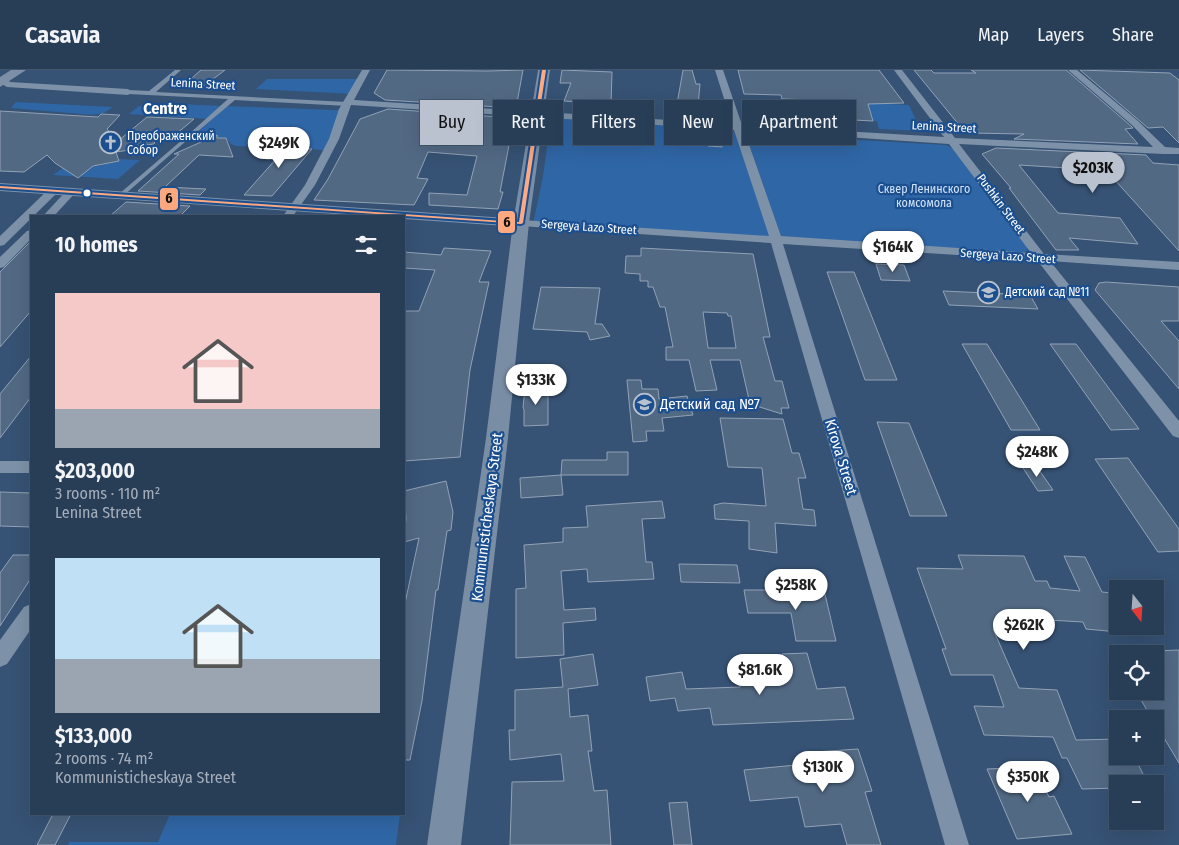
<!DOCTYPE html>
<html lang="en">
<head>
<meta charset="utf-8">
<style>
	:root { --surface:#283e57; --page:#30455d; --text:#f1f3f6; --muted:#a5aeba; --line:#44576d; --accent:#b9c2ce }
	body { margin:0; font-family:"Fira Sans Condensed",sans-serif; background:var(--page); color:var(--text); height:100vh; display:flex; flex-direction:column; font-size:19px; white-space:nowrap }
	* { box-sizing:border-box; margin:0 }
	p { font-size:16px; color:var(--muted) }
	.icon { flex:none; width:28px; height:28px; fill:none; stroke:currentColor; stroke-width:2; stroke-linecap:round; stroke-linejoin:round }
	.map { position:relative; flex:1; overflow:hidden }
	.sheet { position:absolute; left:30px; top:145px; width:375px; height:600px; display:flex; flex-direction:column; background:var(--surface); border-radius:0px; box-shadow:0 5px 20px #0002,0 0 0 1px var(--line) }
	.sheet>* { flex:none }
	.guide { position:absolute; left:420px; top:30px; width:475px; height:45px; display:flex; gap:10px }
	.needle { width:32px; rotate:163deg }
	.buttons { position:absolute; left:1109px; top:510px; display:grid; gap:10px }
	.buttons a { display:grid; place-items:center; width:55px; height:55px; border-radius:0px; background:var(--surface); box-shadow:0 5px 20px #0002,0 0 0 1px var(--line); font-size:25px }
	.price { position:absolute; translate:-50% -42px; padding:0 11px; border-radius:18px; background:#fff; color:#222; font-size:16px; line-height:32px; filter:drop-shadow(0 1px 2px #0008) }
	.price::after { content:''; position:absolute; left:50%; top:30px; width:15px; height:11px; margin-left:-8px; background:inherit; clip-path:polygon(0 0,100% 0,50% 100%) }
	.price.selected { background:var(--accent); color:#111 }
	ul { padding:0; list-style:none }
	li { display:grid; align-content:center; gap:10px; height:265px; padding:0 25px }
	li span { display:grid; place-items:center; height:155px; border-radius:0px; color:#555 }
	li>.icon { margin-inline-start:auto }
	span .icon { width:90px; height:90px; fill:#fffc; stroke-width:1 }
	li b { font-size:21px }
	h2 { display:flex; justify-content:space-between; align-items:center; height:60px; padding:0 25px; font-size:21px }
	.chip { padding:0 18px; border-radius:0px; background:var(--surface); box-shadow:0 5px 20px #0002,0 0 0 1px var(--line); font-size:18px; line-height:45px }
	.chip.selected { background:var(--accent); color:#111 }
	header { display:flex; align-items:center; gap:30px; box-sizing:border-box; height:70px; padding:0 25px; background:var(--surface); border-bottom:1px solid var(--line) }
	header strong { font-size:24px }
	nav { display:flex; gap:28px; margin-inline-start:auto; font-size:18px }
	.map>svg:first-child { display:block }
	.green { fill:#2f66a5 }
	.building { fill:#526984; stroke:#92a2b6; fill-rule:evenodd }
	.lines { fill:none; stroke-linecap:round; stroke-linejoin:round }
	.service { fill:#7d92a8; fill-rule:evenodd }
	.pedestrian { fill:#7d92a8; fill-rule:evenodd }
	.minor { fill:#7d92a8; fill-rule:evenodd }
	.tertiary { fill:#7d92a8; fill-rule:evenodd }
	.secondary { fill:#798da4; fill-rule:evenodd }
	.primary { fill:#7d8ea7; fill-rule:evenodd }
	.bus-1-casing { stroke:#1b4f8f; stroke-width:4 }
	.bus-1 { fill:#ffa980; fill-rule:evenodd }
	.bus-dot { fill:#fff; stroke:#1b4f8f; stroke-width:2 }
	.labels { text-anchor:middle; stroke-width:4.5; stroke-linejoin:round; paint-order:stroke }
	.far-street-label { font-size:12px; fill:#fff; stroke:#1b4f8f }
	.far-poi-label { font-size:12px; fill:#fff; stroke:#1b4f8f; text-anchor:start }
	.far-park-label { font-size:12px; fill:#cfe3fa; stroke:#1b4f8f }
	.poi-label { font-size:15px; fill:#fff; stroke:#1b4f8f; text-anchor:start }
	.street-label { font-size:15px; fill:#fff; stroke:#1b4f8f }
	.far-district-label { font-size:16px; font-weight:bold; fill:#fff; stroke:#1b4f8f }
	.line-badge { stroke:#1b4f8f; stroke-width:2 }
	.pale-badge-label { font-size:14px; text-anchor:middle; font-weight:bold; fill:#111 }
</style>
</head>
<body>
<header>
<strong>Casavia</strong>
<nav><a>Map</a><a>Layers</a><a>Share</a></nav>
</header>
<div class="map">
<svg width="1179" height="775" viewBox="0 0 1179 775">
	<rect width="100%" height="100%" fill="#365274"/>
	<g class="green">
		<polygon points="267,9 361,9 353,24 256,19"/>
		<polygon points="747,29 813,32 815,48 802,47 802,53 750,51"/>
		<polygon points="16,32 113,37 104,43 93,45 11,38"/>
		<polygon points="152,33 224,36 209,49 129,44 139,36 147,37"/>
		<polygon points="868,33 909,35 921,61 879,59 877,51 873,51"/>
		<polygon points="226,36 335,40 344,39 328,81 297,77 301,71 282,71 266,77 236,76 231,74 226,68 210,67 197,70 192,67"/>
		<polygon points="551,48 727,58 741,64 776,170 533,154 543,106"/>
		<polygon points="752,64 946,75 956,80 1027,177 1027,181 1021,183 794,169 781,166 747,68"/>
		<polygon points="119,89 140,90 118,109 53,105 63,98 98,96 119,91"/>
		<polygon points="170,744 400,744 396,775 68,775 69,772 158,772"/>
	</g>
	<g class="building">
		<polygon points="201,0 225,0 204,16 184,15"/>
		<polygon points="387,0 488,1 523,0 516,38 385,30 374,23"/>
		<polygon points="562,0 612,2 611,34 564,31 571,13 560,13"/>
		<polygon points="683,0 692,0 696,14 700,14 698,36 677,34"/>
		<polygon points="738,0 879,0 904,33 868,34 873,51 815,48 812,30 782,29 781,25 744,24"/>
		<polygon points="914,0 931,0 934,3 976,3 971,0 1066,0 1131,56 1133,58 1125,59 1138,74 1014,69 1024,64 969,63 964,61"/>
		<polygon points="1080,0 1170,3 1179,10 1179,73 1163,57 1148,58"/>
		<polygon points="388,39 514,48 504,70 510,70 500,122 503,122 498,139 429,135 429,123 467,125 477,86 428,82 417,108 428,109 414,135 314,130 328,109 360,49"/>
		<polygon points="0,41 98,47 101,44 120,45 107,59 118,71 147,47 194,49 175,65 157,64 154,74 137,76 136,79 116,82 119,91 93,96 78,108 55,93 47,85 24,102 0,101"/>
		<polygon points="706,62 720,62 722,77 708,76"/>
		<polygon points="217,65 217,68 226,68 233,87 199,85 165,117 206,119 200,125 138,121 179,84 174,84"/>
		<polygon points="282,71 299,72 294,78 312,79 272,126 244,125 276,89 266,89"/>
		<polygon points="996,78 1146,85 1153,93 1179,95 1179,181 1094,87 1084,95 1092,107 1074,106 1068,98 1019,95 1058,143 1120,148 1138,174 1069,168 1079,180 1056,180 1009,118 1011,118 982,84"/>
		<polygon points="126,132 190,136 180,146 110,146"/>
		<polygon points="31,171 31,241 0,277 0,202"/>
		<polygon points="444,178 491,181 479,212 489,212 470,300 460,387 404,391 404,241 419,241 435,200 404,198 404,182 441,185"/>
		<path d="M641,178L753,184L770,267H763L775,311H782L789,338H781L782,344L750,334L740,290H710L717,320L696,321L689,290H666V277H673L665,237H660L653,217H648V211H640V204L625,203L626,186H641ZM703,242L727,243L728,246H731L736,278H708Z"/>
		<polygon points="876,194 904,195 910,211 881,210"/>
		<polygon points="827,202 854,202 897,310 865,310"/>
		<polygon points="1106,212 1179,217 1179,251 1161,251 1179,271 1179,319 1095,220 1099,213"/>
		<polygon points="541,217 600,218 595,254 602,254 610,266 590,270 587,262 533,259"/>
		<polygon points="943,221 1030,225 1038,239 949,235"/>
		<polygon points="962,274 987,274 1040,360 1011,360"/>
		<polygon points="1050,274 1076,274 1139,359 1111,360"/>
		<polygon points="31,286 31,327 0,368 0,324"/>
		<polygon points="627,310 641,310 642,319 658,319 659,329 687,326 693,345 662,348 664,361 646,361 647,371 633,372"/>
		<polygon points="525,317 548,317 548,355 524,356 524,339 523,338"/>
		<polygon points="720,348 783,349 792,383 799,383 806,408 798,408 803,439 814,440 816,456 775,453 777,483 749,479 749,451 715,449 714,435 723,433 766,436 762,398 728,397"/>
		<polygon points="877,352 909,353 947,446 910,446"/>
		<polygon points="607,382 628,382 628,405 561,405 562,390 607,390"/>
		<polygon points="1128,388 1179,459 1179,481 1158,482 1095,389"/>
		<polygon points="1035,394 1053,420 1038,421 1021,395"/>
		<polygon points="561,405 563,425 521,428 520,408"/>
		<polygon points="446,411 453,442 451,460 447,461 438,520 436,520 422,631 410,690 404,690 404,538 419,468 404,472 406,448 404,421"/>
		<polygon points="0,422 31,423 31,457 0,456"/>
		<polygon points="662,431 665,448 642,449 646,492 652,492 654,509 588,512 587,499 561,501 564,540 595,538 596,550 563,553 564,585 516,588 516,519 526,518 524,475 563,472 563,458 588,457 586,436"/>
		<polygon points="13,485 31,485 31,508 0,556 0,503"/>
		<polygon points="958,485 1024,486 1035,511 1047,511 1050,518 1080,521 1064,486 1085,487 1102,522 1113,523 1118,532 1118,562 1086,559 1083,552 1013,548 1018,560 993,559 1019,618 1057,620 1076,670 1118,669 1118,686 1134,686 1148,714 1118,714 1118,718 1082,719 1067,688 1062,688 1053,667 984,665 974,636 1004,637 993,605 951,605 942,579 946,579 917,498 963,499"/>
		<polygon points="679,494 737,495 740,513 681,512"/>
		<polygon points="744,520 824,520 836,571 796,571 791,543 748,543"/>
		<polygon points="1179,580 1179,693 1155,653 1155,649 1152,649 1136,621 1155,621 1155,616 1164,615 1155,600 1155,581"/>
		<polygon points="807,583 817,619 845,617 854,649 713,655 710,638 678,641 675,628 650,631 646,607 682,602 686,619 740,617 737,602 786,600 782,584"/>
		<polygon points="593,584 598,615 568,619 570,647 588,645 592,681 588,681 594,721 607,720 611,775 510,775 512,712 564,711 561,684 510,690 509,660 515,660 515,620 563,617 560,589"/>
		<polygon points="858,679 872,721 865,722 881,775 847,775 841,754 805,757 798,727 750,731 744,700 817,693 814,682"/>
		<polygon points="1035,697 1049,727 1054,726 1072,764 1017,769 987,699"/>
		<polygon points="687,732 692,775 674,775 669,733"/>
		<polygon points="53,744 71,744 55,775 37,775"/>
	</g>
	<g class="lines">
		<polygon class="service" points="189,64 193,65 123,126 119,126 119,124"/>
		<polygon class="pedestrian" points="175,0 181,0 156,22 347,32 350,34 347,36 235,30 191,67 189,66 189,64 228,29 128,24 125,22 128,20 149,21"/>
		<g class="minor">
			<path d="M362,0H370L354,30L732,54L715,0H723L742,55L944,67L894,0H902L955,68L1153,77L1132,55L1068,0H1077L1138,51L1165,77L1179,78V84H1163L959,74L1044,184L1179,192V200L1050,191L1179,351V368L1173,366L1037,190L783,174L969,775H945L771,173L521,156L515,153L521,150L769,166L734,60L351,35L339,69L315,115L293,146H283L305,115L329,69L339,39ZM744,60L949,74L1031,183L781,166Z"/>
			<polygon points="0,7 7,8 10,12 128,19 132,22 128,25 7,17 0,13"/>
			<polygon points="54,117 59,120 58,122 4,175 0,176 0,166 50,118"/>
			<polygon points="71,119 76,122 54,146 43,146 67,120"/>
			<polygon points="31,160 31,169 4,197 0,198 0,187 27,161"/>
			<rect x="0" y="391" width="31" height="12"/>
			<polygon points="31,534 31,559 7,594 0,597 0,570 24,537"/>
		</g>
		<polygon class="tertiary" points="0,113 521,149 528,153 521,157 404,149 404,146 364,146 0,121"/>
		<polygon class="secondary" points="538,0 550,0 529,153 508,368 461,775 427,775 486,368 513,153"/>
		<polygon class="primary" points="11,0 26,0 0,17 0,7"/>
		<defs>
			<polygon id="bus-1" points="542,0 546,0 523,153 521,154 0,118 0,116 519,152"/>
		</defs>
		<use href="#bus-1" class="bus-1-casing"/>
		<use href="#bus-1" class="bus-1"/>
	</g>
	<defs>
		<symbol id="church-ring" viewBox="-11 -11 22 22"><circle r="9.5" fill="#1b4f8f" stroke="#b9c2ce" stroke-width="1.5"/><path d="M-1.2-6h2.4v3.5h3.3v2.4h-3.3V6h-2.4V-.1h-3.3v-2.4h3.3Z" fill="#b9c2ce"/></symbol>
		<symbol id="school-ring" viewBox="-11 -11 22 22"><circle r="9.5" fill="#1b4f8f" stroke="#b9c2ce" stroke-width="1.5"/><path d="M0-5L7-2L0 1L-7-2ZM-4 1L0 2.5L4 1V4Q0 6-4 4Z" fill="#b9c2ce"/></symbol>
	</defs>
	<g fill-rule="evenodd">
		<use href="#church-ring" x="98" y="60" width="25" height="25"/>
		<use href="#school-ring" x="976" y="210" width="25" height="25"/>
		<use href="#school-ring" x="632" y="322" width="25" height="25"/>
	</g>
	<circle class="bus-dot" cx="87" cy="123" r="4.5"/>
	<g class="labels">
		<g class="far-street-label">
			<text transform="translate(203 14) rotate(3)" y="4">Lenina Street</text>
			<text transform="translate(944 57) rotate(3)" y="4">Lenina Street</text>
			<text transform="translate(1001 134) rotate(53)" y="4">Pushkin Street</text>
			<text transform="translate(589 157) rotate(4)" y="4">Sergeya Lazo Street</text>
			<text transform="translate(1008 186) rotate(4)" y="4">Sergeya Lazo Street</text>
		</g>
		<g class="far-poi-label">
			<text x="127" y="70">Преображенский<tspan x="127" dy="14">Собор</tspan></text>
			<text x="1005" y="226">Детский сад №11</text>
		</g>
		<g class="far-park-label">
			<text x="924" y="123">Сквер Ленинского<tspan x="924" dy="14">комсомола</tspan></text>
		</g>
		<g class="poi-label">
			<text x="660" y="339">Детский сад №7</text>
		</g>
		<g class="street-label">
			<text transform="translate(841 387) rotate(73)" y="5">Kirova Street</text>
			<text transform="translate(487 447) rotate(-83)" y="5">Kommunisticheskaya Street</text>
		</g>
		<g class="far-district-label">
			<text x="165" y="44">Centre</text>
		</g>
	</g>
	<g class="line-badge">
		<rect x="159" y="117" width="20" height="24" rx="5" fill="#ffa980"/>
		<rect x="497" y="140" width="19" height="24" rx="5" fill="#ffa980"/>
	</g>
	<g class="pale-badge-label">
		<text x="169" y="133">6</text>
		<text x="507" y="157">6</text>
	</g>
</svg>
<div class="buttons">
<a><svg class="needle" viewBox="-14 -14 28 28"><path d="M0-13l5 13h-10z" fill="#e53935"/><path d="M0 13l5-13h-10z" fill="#a5aeba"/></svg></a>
<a><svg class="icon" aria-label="locate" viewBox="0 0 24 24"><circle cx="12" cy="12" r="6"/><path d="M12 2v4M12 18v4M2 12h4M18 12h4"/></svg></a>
<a>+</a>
<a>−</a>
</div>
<b class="price" style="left:279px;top:99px">$249K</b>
<b class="price selected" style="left:1093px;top:124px">$203K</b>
<b class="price" style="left:893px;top:203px">$164K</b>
<b class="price" style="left:536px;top:336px">$133K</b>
<b class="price" style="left:1037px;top:408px">$248K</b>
<b class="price" style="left:796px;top:541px">$258K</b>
<b class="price" style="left:1024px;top:581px">$262K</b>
<b class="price" style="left:760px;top:626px">$81.6K</b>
<b class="price" style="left:823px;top:723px">$130K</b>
<b class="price" style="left:1028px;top:733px">$350K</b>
<div class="guide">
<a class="chip selected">Buy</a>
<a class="chip">Rent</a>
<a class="chip">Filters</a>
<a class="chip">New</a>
<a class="chip">Apartment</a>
</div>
<section class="sheet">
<h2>10 homes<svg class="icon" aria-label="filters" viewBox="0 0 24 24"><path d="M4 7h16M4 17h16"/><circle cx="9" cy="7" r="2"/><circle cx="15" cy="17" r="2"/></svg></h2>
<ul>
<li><span style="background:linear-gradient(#f6c9c9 75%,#9aa5b1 0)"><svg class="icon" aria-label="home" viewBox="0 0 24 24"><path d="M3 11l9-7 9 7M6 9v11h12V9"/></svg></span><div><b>$203,000</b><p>3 rooms · 110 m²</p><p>Lenina Street</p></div></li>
<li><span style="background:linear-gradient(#bfe0f5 65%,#9aa5b1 0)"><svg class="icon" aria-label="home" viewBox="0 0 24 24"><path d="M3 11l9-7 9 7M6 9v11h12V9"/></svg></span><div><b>$133,000</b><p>2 rooms · 74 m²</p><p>Kommunisticheskaya Street</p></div></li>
</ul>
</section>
</div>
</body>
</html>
